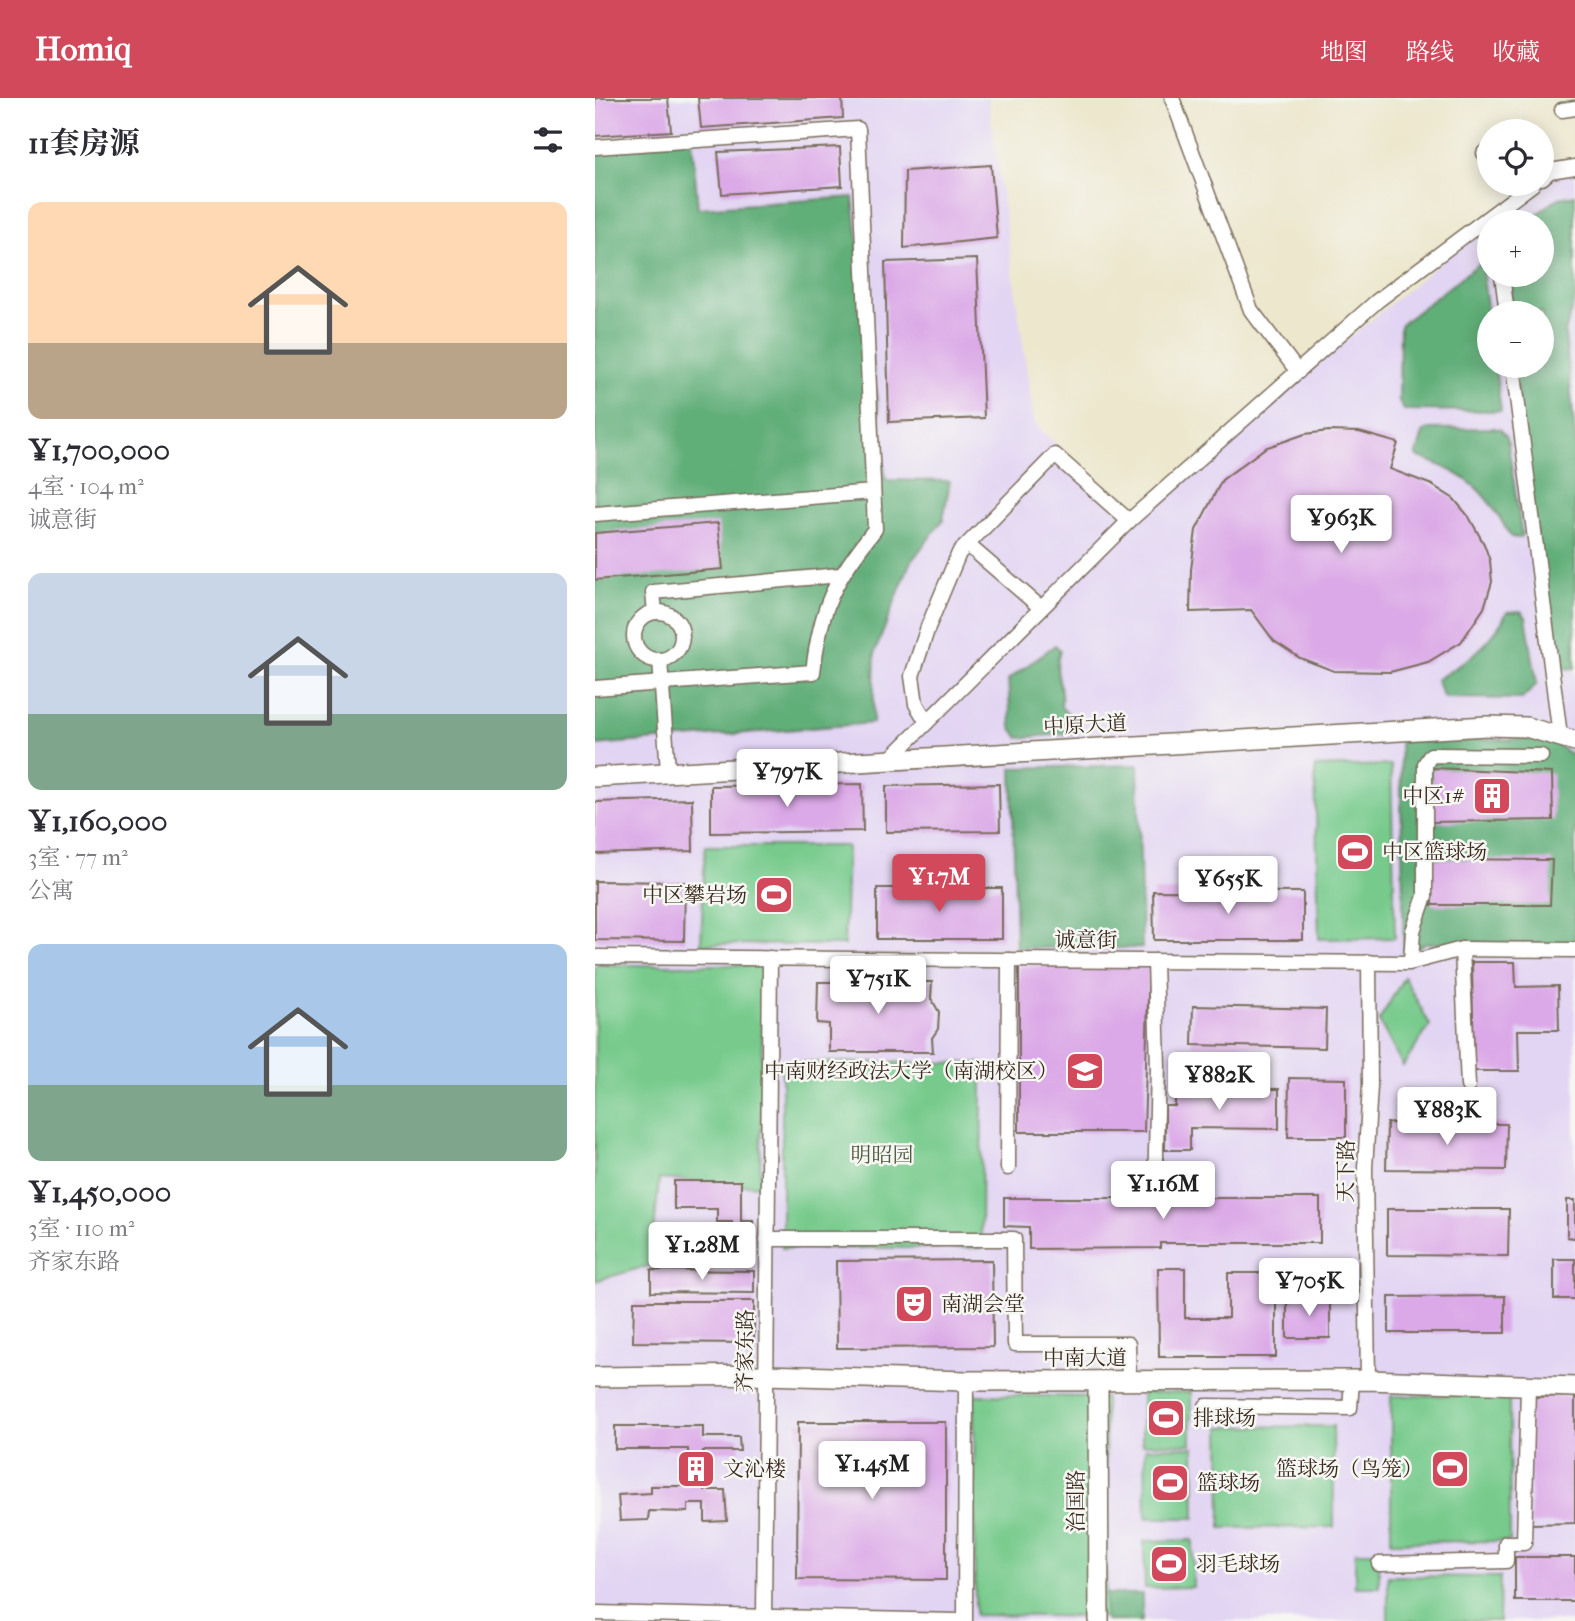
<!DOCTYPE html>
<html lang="zh">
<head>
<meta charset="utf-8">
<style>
	:root { --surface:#fff; --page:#f7f7f7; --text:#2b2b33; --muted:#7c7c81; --accent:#d1495b }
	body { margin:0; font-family:"IM FELL French Canon","Noto Serif SC",serif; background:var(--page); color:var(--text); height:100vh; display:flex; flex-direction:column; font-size:26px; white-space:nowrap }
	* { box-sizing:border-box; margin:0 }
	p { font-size:23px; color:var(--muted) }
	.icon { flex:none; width:38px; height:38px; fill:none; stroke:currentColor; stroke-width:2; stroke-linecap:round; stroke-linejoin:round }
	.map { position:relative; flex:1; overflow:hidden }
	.panel { display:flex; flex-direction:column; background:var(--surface); width:595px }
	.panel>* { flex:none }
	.buttons { position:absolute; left:882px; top:21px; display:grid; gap:14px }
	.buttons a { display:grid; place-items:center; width:77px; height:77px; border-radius:50%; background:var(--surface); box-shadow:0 4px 18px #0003; font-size:35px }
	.price { position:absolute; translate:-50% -60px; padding:0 16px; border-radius:7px; background:#fff; color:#222; font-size:23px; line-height:46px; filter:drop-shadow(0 2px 4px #0008) }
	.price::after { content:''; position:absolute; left:50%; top:42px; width:21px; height:16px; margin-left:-10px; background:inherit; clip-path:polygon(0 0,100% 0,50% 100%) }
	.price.on { background:var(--accent); color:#fff }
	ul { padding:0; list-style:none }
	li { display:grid; align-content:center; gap:14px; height:371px; padding:0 28px }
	li span { display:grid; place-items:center; height:217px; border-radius:14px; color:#555 }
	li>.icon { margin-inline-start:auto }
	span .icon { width:126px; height:126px; fill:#fffc; stroke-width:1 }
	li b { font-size:30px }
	h2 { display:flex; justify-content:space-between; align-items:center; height:84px; padding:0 28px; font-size:30px }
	header { display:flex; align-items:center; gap:42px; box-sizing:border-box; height:98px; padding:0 35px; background:var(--accent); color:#fff }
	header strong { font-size:33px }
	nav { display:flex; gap:38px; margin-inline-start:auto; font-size:24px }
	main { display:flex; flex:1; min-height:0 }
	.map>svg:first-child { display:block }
	.built { fill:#e2d4f3; fill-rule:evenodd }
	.green { fill:#77ca8c; stroke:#597a55; stroke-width:2 }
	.forest { fill:#61ae78; stroke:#4e6c4b; stroke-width:2 }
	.building { fill:#dba9e7 }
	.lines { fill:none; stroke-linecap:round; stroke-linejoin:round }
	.street-casing { stroke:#796c5b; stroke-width:17 }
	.secondary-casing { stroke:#796c5b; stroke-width:22 }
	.street { stroke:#fff; stroke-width:14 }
	.secondary { stroke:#fff; stroke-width:19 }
	.labels { text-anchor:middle; stroke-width:5; stroke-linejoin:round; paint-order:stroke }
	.street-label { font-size:21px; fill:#3b2a1e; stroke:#f6f6f2 }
	.poi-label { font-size:21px; fill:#3b2a1e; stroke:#f6f6f2; text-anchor:start }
	.park-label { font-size:21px; fill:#4d5a3f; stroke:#f6f6f2 }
</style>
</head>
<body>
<header>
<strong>Homiq</strong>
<nav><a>地图</a><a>路线</a><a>收藏</a></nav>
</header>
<main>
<section class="panel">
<h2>11套房源<svg class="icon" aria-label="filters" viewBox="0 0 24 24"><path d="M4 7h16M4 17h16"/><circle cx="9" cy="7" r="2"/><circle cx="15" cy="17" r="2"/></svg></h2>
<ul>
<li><span style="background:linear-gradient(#ffd9b3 65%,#b9a48a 0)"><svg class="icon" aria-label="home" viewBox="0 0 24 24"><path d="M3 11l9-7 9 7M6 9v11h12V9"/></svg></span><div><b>¥1,700,000</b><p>4室 · 104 m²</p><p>诚意街</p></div></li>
<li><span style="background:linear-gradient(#c9d6e8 65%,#7fa58c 0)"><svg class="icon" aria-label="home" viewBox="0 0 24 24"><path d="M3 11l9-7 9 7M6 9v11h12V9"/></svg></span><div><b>¥1,160,000</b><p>3室 · 77 m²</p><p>公寓</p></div></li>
<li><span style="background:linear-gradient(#a9c7e8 65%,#7fa58c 0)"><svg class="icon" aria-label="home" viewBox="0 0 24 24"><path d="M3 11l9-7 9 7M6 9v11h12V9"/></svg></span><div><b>¥1,450,000</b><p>3室 · 110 m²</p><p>齐家东路</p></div></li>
</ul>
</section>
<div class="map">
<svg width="980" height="1523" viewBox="0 0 980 1523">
	<rect width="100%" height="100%" fill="#f6f6f2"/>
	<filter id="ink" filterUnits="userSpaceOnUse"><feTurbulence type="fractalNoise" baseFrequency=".0143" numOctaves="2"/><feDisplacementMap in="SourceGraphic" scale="14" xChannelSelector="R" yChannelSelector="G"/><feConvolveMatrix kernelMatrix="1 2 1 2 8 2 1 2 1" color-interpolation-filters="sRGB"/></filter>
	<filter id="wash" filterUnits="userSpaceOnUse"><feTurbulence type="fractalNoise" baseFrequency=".00686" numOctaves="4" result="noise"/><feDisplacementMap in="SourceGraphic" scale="28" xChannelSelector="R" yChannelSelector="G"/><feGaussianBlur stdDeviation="1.57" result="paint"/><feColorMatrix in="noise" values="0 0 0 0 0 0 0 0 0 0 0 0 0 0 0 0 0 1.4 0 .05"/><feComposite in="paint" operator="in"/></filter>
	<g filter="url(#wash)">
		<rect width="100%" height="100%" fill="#ede7cd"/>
		<path class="built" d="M0,0H393L439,324L534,423L947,80L980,69V1523H0ZM894,124H947V177H894ZM894,215H947V268H894Z"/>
		<g class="green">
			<polygon points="796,667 800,840 724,841 720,669"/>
			<polygon points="110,748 252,748 249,847 106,846"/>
			<polygon points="0,867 168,867 165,1088 64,1081 56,1167 0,1183"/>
			<polygon points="809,879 835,927 808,968 784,923"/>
			<polygon points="187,964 387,965 386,1150 187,1150"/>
			<polygon points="596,1294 596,1346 547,1346 547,1295"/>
			<polygon points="379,1297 510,1299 511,1519 380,1517"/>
			<polygon points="914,1297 915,1443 796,1444 796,1298"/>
			<polygon points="738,1328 739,1429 626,1430 625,1329"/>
			<polygon points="599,1349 600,1420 551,1420 550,1350"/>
			<polygon points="598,1442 598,1489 550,1490 549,1443"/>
			<rect x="760" y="1454" width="24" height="35"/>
			<polygon points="793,1478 905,1479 904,1523 793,1523"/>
		</g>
		<g class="forest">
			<polygon points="97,42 103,110 258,99 291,382 355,383 348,422 315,465 280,554 278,625 0,647 0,48"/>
			<polygon points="980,97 980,200 970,235 980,338 980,570 958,572 919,268 947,268 947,215 912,215 907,177 947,177 947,124 931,124 964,100"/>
			<polygon points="886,164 894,223 894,268 900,268 906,313 809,312 804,303 805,227"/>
			<path d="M898,330L905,331L912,339L927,438L924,440L916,439C890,391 873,376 821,358L828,335L834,331Z"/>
			<path d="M926,513L931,519L942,586L927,601L849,600L841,582C872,563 896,548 912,514Z"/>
			<path d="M460,547L465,552C457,579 469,583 466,609L476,619L478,635L424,640L416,629L413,582Z"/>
			<polygon points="941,641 961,646 980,659 980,846 831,845 809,857 805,643"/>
			<polygon points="543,667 547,850 421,850 417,670"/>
			<rect x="510" y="1496" width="37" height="27"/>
		</g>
		<g id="blocks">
			<g class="building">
				<polygon points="0,0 73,0 76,33 0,38"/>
				<polygon points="103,0 247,0 248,20 106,30"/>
				<polygon points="245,49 247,88 127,96 123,54"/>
				<polygon points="396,67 402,140 309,150 310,73"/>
				<polygon points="382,161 389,320 294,324 290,164"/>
				<polygon points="734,333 764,334 803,345 795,371 837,387 859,401 874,419 889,446 895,463 897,484 889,510 866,544 833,564 795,574 739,573 705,560 679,543 656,512 595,514 596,472 601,432 627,382 670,350 710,336"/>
				<polygon points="123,425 128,471 0,482 0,435"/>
				<polygon points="837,670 957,675 958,722 836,724"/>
				<polygon points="267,686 268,733 116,735 116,688"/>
				<polygon points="404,686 405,733 291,734 291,688"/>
				<polygon points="97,701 98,753 0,756 0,704"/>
				<polygon points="834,761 957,762 955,807 837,807"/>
				<polygon points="0,783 90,784 89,843 0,842"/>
				<rect x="282" y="790" width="125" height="51"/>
				<polygon points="558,793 708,794 708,842 559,842"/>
				<polygon points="877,864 920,864 921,889 963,888 964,932 923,932 924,973 879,973"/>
				<polygon points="424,868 554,869 549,1034 424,1034"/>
				<polygon points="223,884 337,884 336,900 344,914 343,931 337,940 338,954 234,954 234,926 222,925"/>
				<polygon points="598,908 731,911 730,950 597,947"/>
				<polygon points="694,980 751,981 751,1039 693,1039"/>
				<polygon points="580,990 684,991 684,1031 595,1030 595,1052 570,1052 570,1008 580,1008"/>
				<polygon points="792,1025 912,1026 911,1072 791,1071"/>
				<polygon points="79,1083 146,1083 146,1123 158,1123 158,1150 137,1150 137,1124 122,1124 122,1111 79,1111"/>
				<polygon points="409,1100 725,1100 725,1145 565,1145 565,1150 434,1151 434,1129 409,1128"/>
				<polygon points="972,1102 980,1102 980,1140 972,1139"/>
				<polygon points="792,1111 914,1111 913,1158 792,1157"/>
				<rect x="959" y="1161" width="21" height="40"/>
				<polygon points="397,1162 398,1249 242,1250 241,1163"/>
				<polygon points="563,1170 590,1170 590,1220 633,1220 633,1175 681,1175 681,1259 564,1259"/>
				<polygon points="56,1172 159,1173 159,1195 56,1194"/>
				<polygon points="910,1198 910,1235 794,1235 794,1199"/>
				<rect x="692" y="1200" width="43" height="40"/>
				<polygon points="39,1203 159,1203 159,1245 38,1244"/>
				<polygon points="980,1298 980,1425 936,1426 935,1299"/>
				<polygon points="203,1324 351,1324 351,1482 202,1481"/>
				<polygon points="20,1328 108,1328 108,1339 144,1339 145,1353 108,1353 110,1392 130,1392 132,1423 110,1424 110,1406 93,1406 93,1414 54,1413 53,1422 25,1423 23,1397 56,1395 56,1388 94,1388 93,1351 20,1351"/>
				<rect x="920" y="1459" width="60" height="44"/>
			</g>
		</g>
	</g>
	<g filter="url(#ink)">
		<use href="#blocks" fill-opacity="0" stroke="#796c5b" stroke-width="2"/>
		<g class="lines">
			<defs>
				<g id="street">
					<polyline points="577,0 656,212 703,274"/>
					<polyline points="967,12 980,10"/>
					<path d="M0,49L263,31L280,431C239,484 226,506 218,574L0,590"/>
					<polyline points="889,55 894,56"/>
					<polyline points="947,80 955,73 980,69"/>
					<polyline points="907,177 912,215"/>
					<polyline points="918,268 965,638"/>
					<polyline points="0,416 278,394"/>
					<polyline points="373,447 446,510"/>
					<circle cx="63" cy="538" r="24"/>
					<polyline points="60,514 58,494 245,477"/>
					<polyline points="65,562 73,673"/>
					<polyline points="332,624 321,606 317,578 333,529 364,455 460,357 534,423"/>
					<polyline points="295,661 534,423 782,203 938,86"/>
					<polyline points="867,851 873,988"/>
					<polyline points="0,859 814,865 867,851 980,852"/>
					<polyline points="560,863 563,968 560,1097"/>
					<polyline points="816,864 818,833 830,798 830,666 836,657 946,658"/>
					<polyline points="413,1070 414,862"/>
					<polyline points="172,1141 419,1141 420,1246 533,1246 534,1282"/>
					<polyline points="773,1282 770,1070 775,988 774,864"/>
					<polyline points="611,1308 755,1310 757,1283"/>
					<polyline points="784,1466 911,1463 911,1445 929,1445 933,1289"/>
					<polyline points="0,1515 362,1523"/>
					<polyline points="169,1520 175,860"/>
					<polyline points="370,1523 371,1283"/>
				</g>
				<g id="secondary">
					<polyline points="0,679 892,628 931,629 980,643"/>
					<polyline points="0,1279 170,1277 371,1283 773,1282 980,1289"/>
					<polyline points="503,1283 504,1523"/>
				</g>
			</defs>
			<use href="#street" class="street-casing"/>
			<use href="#secondary" class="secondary-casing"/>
			<use href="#street" class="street"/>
			<use href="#secondary" class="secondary"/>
		</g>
	</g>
	<defs>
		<symbol id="building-square" viewBox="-11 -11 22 22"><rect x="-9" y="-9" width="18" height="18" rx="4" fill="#d1495b" stroke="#f6f6f2"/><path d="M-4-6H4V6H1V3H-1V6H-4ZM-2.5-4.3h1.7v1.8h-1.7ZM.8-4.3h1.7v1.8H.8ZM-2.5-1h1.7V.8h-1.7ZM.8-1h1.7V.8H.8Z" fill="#fff"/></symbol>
		<symbol id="stadium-square" viewBox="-11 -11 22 22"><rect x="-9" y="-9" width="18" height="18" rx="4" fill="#d1495b" stroke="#f6f6f2"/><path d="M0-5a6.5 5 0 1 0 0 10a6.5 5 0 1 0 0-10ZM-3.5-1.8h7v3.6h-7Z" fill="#fff"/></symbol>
		<symbol id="university-square" viewBox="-11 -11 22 22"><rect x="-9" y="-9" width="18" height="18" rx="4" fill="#d1495b" stroke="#f6f6f2"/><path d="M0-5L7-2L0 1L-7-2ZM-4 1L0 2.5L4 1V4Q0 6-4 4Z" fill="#fff"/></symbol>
		<symbol id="theatre-square" viewBox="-11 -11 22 22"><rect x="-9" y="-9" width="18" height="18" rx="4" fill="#d1495b" stroke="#f6f6f2"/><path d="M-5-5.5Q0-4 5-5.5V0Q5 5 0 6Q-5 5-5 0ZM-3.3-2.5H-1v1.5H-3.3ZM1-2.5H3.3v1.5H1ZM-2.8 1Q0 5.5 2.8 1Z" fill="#fff"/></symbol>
	</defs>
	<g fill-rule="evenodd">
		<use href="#building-square" x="875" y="676" width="44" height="44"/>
		<use href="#stadium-square" x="738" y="732" width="44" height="44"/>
		<use href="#stadium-square" x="157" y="775" width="44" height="44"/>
		<use href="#university-square" x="468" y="951" width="44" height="44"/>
		<use href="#theatre-square" x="297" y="1184" width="44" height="44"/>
		<use href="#stadium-square" x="549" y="1298" width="44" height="44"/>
		<use href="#building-square" x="79" y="1349" width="44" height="44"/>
		<use href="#stadium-square" x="833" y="1349" width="44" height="44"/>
		<use href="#stadium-square" x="553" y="1363" width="44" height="44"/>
		<use href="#stadium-square" x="552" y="1444" width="44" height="44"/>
	</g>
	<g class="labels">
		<g class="street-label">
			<text transform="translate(490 627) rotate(-3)" y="7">中原大道</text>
			<text x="491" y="849">诚意街</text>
			<text transform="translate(751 1073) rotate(-89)" y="7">天下路</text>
			<text transform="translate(150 1253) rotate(-89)" y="7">齐家东路</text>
			<text x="490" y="1267">中南大道</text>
			<text transform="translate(481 1403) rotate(-90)" y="7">治国路</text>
		</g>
		<g class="poi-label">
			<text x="870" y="705" text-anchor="end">中区1#</text>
			<text x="787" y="761">中区篮球场</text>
			<text x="152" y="804" text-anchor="end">中区攀岩场</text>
			<text x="463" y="980" text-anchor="end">中南财经政法大学（南湖校区）</text>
			<text x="346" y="1213">南湖会堂</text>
			<text x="598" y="1327">排球场</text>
			<text x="128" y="1378">文沁楼</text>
			<text x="828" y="1378" text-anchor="end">篮球场（鸟笼）</text>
			<text x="602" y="1392">篮球场</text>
			<text x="601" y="1473">羽毛球场</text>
		</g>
		<g class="park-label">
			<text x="287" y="1064">明昭园</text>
		</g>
	</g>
</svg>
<div class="buttons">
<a><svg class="icon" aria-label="locate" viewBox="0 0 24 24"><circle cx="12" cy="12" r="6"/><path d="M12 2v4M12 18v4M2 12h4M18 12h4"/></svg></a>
<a>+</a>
<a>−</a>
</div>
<b class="price" style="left:746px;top:457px">¥963K</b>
<b class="price" style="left:192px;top:711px">¥797K</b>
<b class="price on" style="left:344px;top:816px">¥1.7M</b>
<b class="price" style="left:633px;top:818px">¥655K</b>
<b class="price" style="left:283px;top:918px">¥751K</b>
<b class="price" style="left:624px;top:1014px">¥882K</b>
<b class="price" style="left:852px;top:1049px">¥883K</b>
<b class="price" style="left:568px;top:1123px">¥1.16M</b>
<b class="price" style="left:107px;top:1184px">¥1.28M</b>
<b class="price" style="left:714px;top:1220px">¥705K</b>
<b class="price" style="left:277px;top:1403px">¥1.45M</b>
</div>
</main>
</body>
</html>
